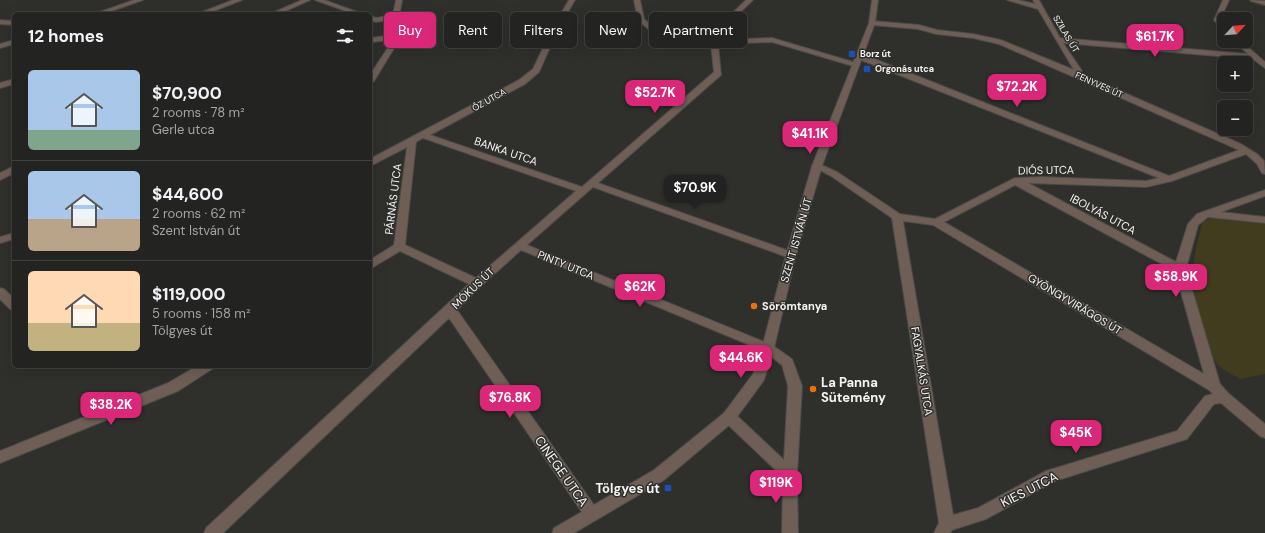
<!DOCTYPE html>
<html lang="en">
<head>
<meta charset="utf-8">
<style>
	:root { --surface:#232321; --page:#2f2f2e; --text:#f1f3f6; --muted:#a3a4a5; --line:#40403f; --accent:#db2777 }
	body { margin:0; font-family:"DM Sans",sans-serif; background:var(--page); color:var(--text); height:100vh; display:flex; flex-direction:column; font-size:15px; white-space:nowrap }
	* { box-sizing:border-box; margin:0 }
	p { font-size:13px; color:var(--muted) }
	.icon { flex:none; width:22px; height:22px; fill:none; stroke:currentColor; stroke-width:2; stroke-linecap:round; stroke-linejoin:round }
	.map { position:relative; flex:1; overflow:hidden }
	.drawer { position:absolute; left:12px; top:12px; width:360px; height:356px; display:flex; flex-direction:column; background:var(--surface); border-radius:6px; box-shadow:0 4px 16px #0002,0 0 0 1px var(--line) }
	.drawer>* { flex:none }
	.top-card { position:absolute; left:384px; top:12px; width:380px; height:36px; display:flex; gap:8px }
	.needle { width:26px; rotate:64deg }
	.tools { position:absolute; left:1217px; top:12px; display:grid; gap:8px }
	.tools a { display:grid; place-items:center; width:36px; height:36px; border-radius:6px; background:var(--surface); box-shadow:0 4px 16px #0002,0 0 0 1px var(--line); font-size:20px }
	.price { position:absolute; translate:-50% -34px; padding:0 9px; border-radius:8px; background:var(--accent); color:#fff; font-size:13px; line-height:26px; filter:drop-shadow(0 1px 2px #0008) }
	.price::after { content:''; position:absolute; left:50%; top:24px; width:12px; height:9px; margin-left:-6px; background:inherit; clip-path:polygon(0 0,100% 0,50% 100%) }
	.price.current { background:#222; color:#fff }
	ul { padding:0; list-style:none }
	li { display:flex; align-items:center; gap:12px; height:100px; padding:0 16px }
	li+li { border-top:1px solid var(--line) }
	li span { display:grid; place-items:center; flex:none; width:112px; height:80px; border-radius:6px; color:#555 }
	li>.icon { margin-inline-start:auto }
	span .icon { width:48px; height:48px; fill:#fffc; stroke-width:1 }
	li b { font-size:17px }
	h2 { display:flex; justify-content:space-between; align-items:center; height:48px; padding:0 16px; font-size:17px }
	.pill { padding:0 14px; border-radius:6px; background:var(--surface); box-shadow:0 4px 16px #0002,0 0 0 1px var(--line); font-size:14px; line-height:36px }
	.pill.current { background:var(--accent); color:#fff }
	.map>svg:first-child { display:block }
	.green { fill:#413c1e }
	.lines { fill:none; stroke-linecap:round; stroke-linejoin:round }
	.minor-casing { stroke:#4b4b48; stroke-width:2 }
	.tertiary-casing { stroke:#4b4b48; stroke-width:2 }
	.minor { fill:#6e5e56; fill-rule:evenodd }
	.tertiary { fill:#6e5e56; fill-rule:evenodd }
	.transit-dot { fill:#1a4fb4; stroke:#2f2f2c; stroke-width:1.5 }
	.food-dot { fill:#e8710a; stroke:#2f2f2c; stroke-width:1.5 }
	.labels { text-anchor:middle; stroke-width:3; stroke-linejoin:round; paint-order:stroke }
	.far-street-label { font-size:9px; fill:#f5f4f2; stroke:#2f2f2c }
	.far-poi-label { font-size:9px; font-weight:bold; fill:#f5f4f2; stroke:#2f2f2c; text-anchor:start }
	.street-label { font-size:11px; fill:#f5f4f2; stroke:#2f2f2c }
	.poi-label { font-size:11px; font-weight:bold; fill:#f5f4f2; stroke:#2f2f2c; text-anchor:start }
	.near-poi-label { font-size:13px; font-weight:bold; fill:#f5f4f2; stroke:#2f2f2c; text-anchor:start }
	.near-street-label { font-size:13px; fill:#f5f4f2; stroke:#2f2f2c }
</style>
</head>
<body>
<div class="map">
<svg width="1265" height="533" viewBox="0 0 1265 533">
	<rect width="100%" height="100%" fill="#2f2f2c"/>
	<path class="green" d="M1214,218L1265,224V374L1240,379C1232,374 1220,369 1215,361C1207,347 1191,294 1192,278C1193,259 1198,239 1203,221Z"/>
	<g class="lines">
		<defs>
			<g id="minor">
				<polygon points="233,0 242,0 206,14 197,14"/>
				<polygon points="302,0 310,0 279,14 270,14"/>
				<polygon points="315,0 324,0 363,14 354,14"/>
				<polygon points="396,0 402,0 399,17 401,37 374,81 370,83 370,75 393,40 370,42 370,38 394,35 393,19 376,22 370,20 370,16 376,18 393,15"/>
				<path d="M569,0H575L559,27L539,72L525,84L430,135L582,187L714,72L711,45L690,48L664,43L638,20L634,0H640L644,19L668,40L690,44L710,41L711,34L746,0H753L716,35L717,40L772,38L860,64L853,66L772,42L718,44L721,75L598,183L795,253L796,255L795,257H787L593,187L527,245L772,345L792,359L802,386L797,475L798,533H782L783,477L724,421L722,417L724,413L729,411L734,413L784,460L788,386L782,365L764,351L521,250L481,286L457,310L596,508L599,513L596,518L591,520L586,518L449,318L223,533H204L206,528L469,284L400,251L370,269V260L394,245L407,147L370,166V159L519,80L533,69L553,27ZM423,138L576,191L476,278L405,245L416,142Z"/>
				<path d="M1007,0H1018L1035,4L1033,0H1039L1060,38L1248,54L1234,41H1241L1265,62V68L1253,59L1063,43L1082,71L1079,73L1241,144L1257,154L1264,161L1265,174L1262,173L1257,164L1246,154L1172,181L1146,187L1028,183L1176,262L1188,224L1197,214L1265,190V196L1221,212L1265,217V223L1208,217L1198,225L1186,269L1220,384L1228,393L1265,424V438L1260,436L1221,403L1214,404L1187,439L1055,481L986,519L952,530L950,533H934L939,523L892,218L831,176L812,166L817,163L837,172L900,214L935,219L1015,178L1041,177L1146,181L1159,178L856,58V54H862L1169,176L1239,150L999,44L973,38L936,34L918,29L872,25L869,23L872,21L919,25L937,30L973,34L1001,40L1074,70L1038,9ZM1015,185L1175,271L1204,374L944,222ZM903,221L933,225L1209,390L1213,394L1205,396L1177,431L1046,471L978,508L953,515Z"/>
				<polygon points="1223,0 1229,0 1220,20 1224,25 1224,31 1214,20"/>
				<polygon points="1250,0 1265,1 1265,5 1251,1"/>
				<polygon points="0,20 14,21 14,25 0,24"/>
				<polygon points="14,79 14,84 0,88 0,83"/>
				<polygon points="14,166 14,173 0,180 0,173"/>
				<polygon points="14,233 14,239 0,243 0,237"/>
				<polygon points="0,288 4,289 14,299 14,310 10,309 0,299"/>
				<polygon points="197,366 213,366 212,369 178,391 0,463 0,451 168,383"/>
			</g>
			<g id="tertiary">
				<polygon points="134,0 143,0 103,14 94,14"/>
				<polygon points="872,0 878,0 875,23 822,166 796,255 774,348 764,380 734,421 664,480 574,533 552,533 554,528 654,470 724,413 753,374 762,348 786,255 812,166 869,23"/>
				<polygon points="14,40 14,44 0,48 0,44"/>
			</g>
		</defs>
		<use href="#minor" class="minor-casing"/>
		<use href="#tertiary" class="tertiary-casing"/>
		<use href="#minor" class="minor"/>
		<use href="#tertiary" class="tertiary"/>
	</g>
	<g class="transit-dot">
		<rect x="848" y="50" width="8" height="8" rx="2"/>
		<rect x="863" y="65" width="8" height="8" rx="2"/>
		<rect x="664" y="484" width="8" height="8" rx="2"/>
	</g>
	<g class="food-dot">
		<circle cx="754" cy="306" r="4"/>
		<circle cx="813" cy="389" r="4"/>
	</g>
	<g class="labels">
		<g class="far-street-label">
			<text transform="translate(1066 34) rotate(59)" y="3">SZILAS ÚT</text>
			<text transform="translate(1099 85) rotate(24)" y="3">FENYVES ÚT</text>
			<text transform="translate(489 100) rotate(-29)" y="3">ŐZ UTCA</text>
		</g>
		<g class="far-poi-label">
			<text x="860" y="57">Borz út</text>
			<text x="875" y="72">Orgonás utca</text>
		</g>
		<g class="street-label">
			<text transform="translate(506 151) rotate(19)" y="4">BANKA UTCA</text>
			<text transform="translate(1046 170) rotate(-1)" y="4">DIÓS UTCA</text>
			<text transform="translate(393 199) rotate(-83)" y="4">PÁRNÁS UTCA</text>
			<text transform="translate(1103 214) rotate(28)" y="4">IBOLYÁS UTCA</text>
			<text transform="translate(796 240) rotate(-74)" y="4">SZENT ISTVÁN ÚT</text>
			<text transform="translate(566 265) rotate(22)" y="4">PINTY UTCA</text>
			<text transform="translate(473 288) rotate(-44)" y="4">MÓKUS ÚT</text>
			<text transform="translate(1075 304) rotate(31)" y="4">GYÖNGYVIRÁGOS ÚT</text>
			<text transform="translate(922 371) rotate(81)" y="4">FAGYALKÁS UTCA</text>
		</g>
		<g class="poi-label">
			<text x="762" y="310">Sörömtanya</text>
		</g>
		<g class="near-poi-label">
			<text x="821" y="387">La Panna<tspan x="821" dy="15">Sütemény</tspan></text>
			<text x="660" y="493" text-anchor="end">Tölgyes út</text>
		</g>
		<g class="near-street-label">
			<text transform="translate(562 471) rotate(55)" y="5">CINEGE UTCA</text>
			<text transform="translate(1029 489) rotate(-27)" y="5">KIES UTCA</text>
		</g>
	</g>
</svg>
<div class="tools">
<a><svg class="needle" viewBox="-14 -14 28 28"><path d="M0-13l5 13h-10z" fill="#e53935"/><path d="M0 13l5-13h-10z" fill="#a3a4a5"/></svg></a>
<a>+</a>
<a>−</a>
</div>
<b class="price" style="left:1155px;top:58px">$61.7K</b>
<b class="price" style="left:1017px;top:108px">$72.2K</b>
<b class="price" style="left:655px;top:114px">$52.7K</b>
<b class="price" style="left:810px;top:155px">$41.1K</b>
<b class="price current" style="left:695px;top:209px">$70.9K</b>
<b class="price" style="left:1176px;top:298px">$58.9K</b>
<b class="price" style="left:640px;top:308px">$62K</b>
<b class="price" style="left:741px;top:379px">$44.6K</b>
<b class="price" style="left:510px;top:419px">$76.8K</b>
<b class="price" style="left:111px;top:426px">$38.2K</b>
<b class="price" style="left:1076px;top:454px">$45K</b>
<b class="price" style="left:776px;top:504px">$119K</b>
<div class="top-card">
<a class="pill current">Buy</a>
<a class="pill">Rent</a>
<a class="pill">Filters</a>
<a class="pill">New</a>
<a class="pill">Apartment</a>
</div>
<section class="drawer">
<h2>12 homes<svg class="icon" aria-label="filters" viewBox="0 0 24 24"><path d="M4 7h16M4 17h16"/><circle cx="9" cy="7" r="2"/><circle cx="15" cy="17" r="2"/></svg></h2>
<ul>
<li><span style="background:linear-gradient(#a9c7e8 75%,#7fa58c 0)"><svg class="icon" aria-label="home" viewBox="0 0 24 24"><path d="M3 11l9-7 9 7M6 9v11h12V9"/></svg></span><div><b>$70,900</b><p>2 rooms · 78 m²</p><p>Gerle utca</p></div></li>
<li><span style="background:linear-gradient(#a9c7e8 60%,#b9a48a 0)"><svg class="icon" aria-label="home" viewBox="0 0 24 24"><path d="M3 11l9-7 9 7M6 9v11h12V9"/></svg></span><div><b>$44,600</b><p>2 rooms · 62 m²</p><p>Szent István út</p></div></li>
<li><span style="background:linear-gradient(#ffd9b3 65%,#c2b280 0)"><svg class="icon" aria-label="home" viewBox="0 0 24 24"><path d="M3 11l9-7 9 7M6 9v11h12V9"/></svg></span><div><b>$119,000</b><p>5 rooms · 158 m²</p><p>Tölgyes út</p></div></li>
</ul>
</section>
</div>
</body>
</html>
